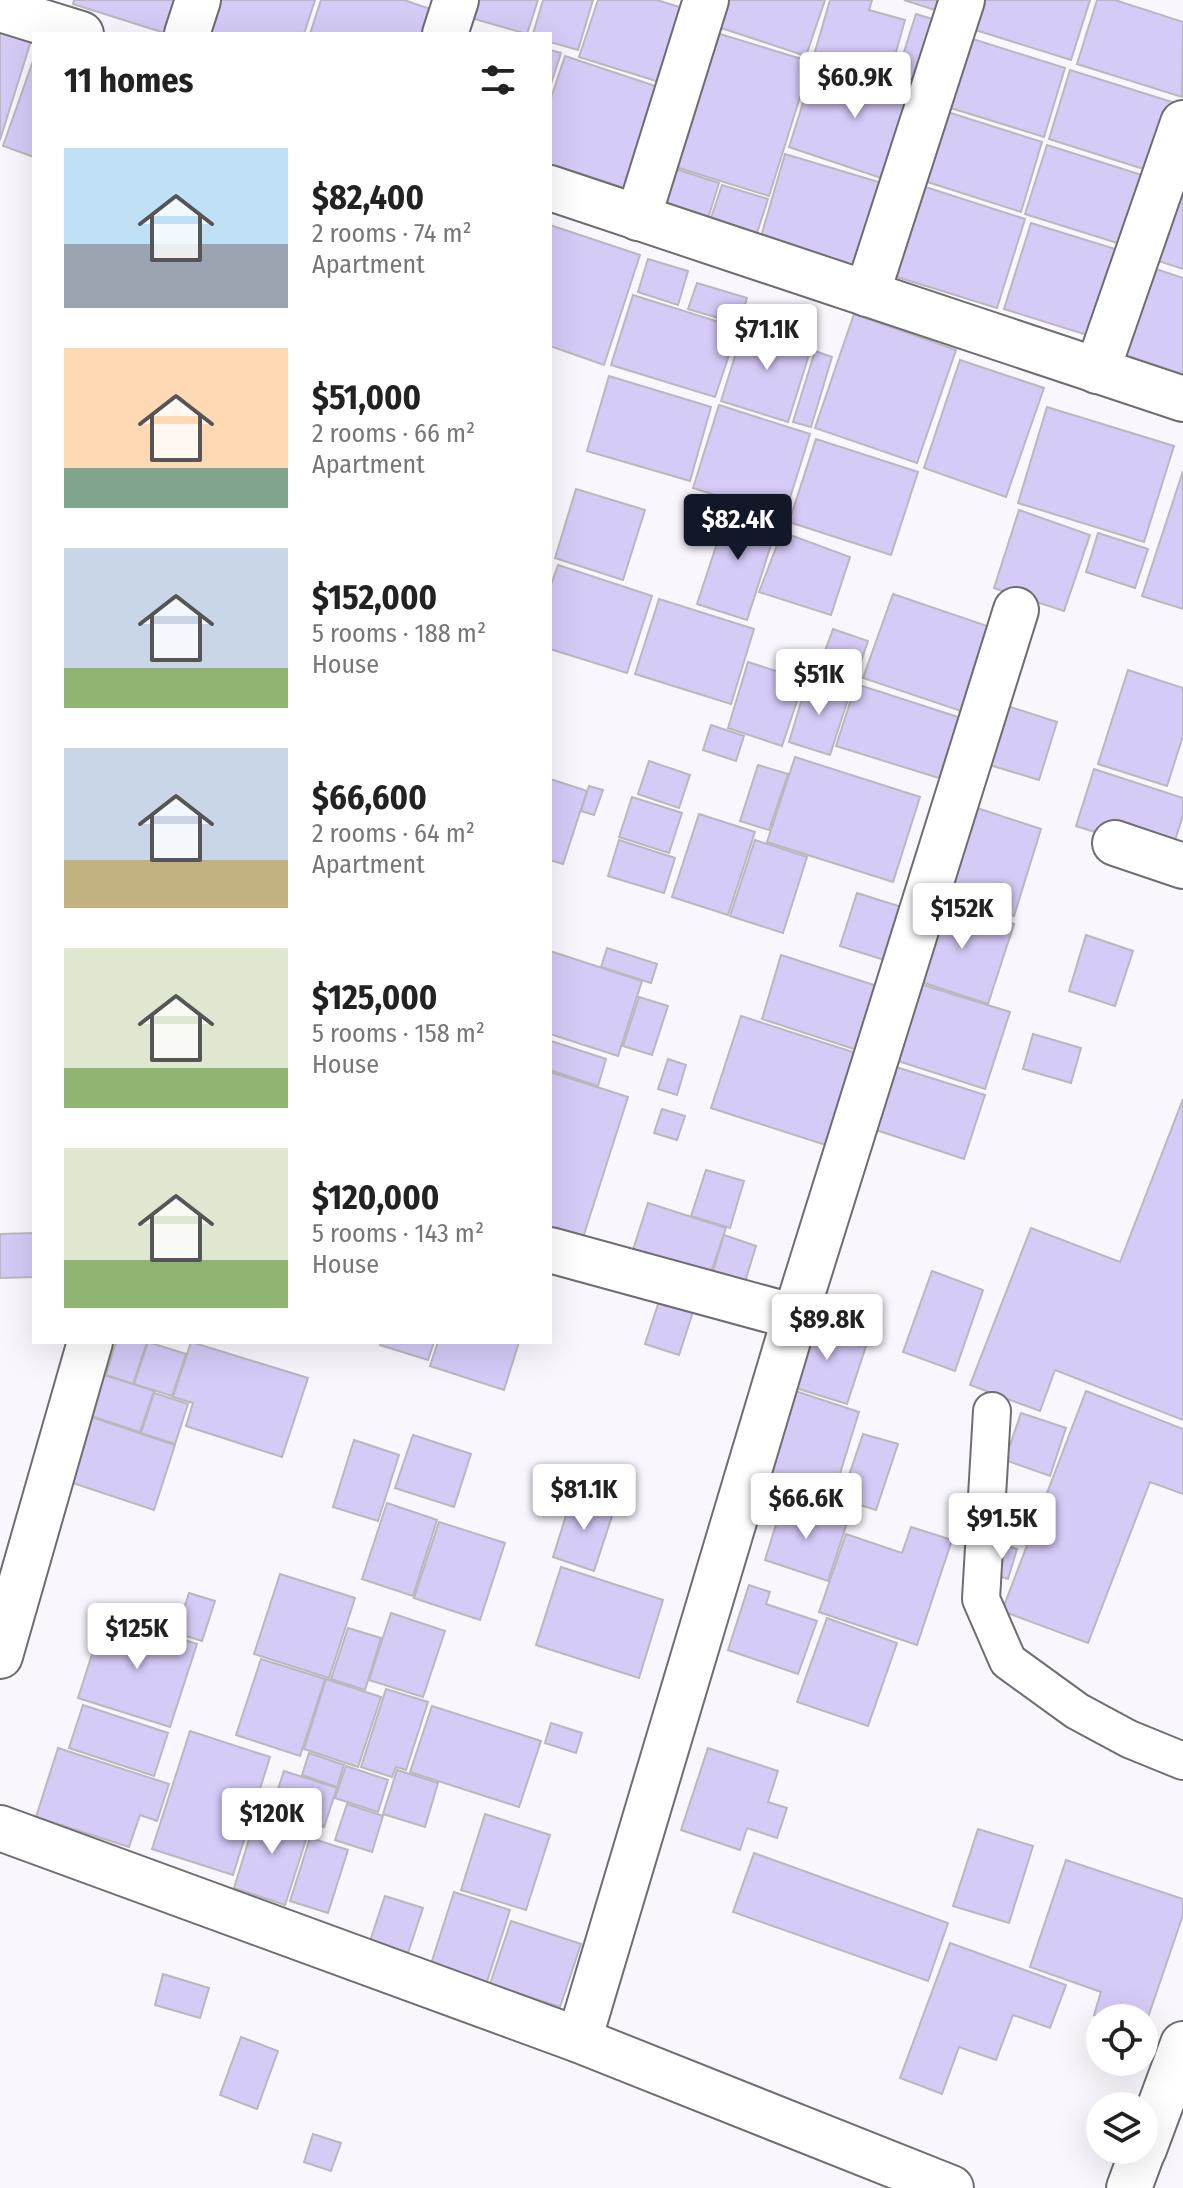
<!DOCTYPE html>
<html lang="en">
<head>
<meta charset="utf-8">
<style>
	:root { --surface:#fff; --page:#f6f6f6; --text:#222; --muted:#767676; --accent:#111827 }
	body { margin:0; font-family:"Fira Sans Condensed",sans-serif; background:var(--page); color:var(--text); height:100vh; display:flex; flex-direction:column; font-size:30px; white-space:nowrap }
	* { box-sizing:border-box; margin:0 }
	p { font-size:26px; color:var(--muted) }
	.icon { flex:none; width:44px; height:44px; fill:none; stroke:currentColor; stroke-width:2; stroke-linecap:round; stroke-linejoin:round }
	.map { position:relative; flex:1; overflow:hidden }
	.side { position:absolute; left:32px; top:32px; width:520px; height:1312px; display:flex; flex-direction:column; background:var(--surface); border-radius:0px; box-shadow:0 8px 32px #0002 }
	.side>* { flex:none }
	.controls { position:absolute; left:1086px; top:2004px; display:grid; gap:16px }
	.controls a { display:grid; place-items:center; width:72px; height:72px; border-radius:50%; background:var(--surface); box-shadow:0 8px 32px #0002; font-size:40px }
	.price { position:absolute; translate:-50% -68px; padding:0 18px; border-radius:8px; background:#fff; color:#222; font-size:26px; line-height:52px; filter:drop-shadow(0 2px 4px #0008) }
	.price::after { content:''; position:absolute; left:50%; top:48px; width:24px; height:18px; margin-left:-12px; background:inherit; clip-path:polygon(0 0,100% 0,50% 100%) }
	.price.current { background:var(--accent); color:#fff }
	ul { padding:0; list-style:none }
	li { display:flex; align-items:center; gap:24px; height:200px; padding:0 32px }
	li span { display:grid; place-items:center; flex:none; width:224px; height:160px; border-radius:0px; color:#555 }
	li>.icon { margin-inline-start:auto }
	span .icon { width:96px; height:96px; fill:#fffc; stroke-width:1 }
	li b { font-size:34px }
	h2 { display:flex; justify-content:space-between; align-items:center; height:96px; padding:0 32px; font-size:34px }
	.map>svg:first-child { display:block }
	.building { fill:#d6caf7; stroke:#bab8bd; stroke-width:2 }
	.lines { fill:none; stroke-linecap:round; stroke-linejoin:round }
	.lane-casing { stroke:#6e6d71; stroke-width:40 }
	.street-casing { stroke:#6e6d71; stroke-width:48 }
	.lane { stroke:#fff; stroke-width:36 }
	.street { stroke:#fff; stroke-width:44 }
</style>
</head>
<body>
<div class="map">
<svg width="1183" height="2188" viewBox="0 0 1183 2188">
	<rect width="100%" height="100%" fill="#f9f7fd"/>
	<g class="building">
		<polygon points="74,0 193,0 168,34 73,4"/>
		<polygon points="207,0 315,0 304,34 196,34"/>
		<polygon points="321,0 404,0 439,12 432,34 310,34"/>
		<polygon points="473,0 538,0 527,34 468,17"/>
		<polygon points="543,0 593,0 578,50 550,42 550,34 533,34"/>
		<polygon points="598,0 657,0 692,11 669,85 579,57"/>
		<polygon points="711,0 825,0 806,56 703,22"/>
		<polygon points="830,0 872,0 869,10 905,20 889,77 814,55"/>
		<polygon points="904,0 945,0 941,12"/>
		<polygon points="974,0 1090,0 1071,60 966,27"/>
		<polygon points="1097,0 1115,0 1183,22 1182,97 1077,64"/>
		<polygon points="916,14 949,24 930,85 897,74"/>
		<polygon points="704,29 811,62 769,196 663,163"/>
		<polygon points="0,32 31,41 0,140"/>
		<polygon points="960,35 1065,68 1044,137 938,104"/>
		<polygon points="550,50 561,53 550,87"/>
		<polygon points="565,56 670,91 637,192 550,164 550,101"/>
		<polygon points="817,59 922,93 893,182 789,147"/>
		<polygon points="33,61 34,61 34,157 3,146"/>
		<polygon points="1070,70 1175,103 1153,172 1049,139"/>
		<polygon points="938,109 1042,142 1021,212 915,178"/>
		<polygon points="1047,145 1151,178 1130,247 1025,214"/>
		<polygon points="785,154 895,187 869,273 760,240"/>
		<polygon points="660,164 719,183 705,228 647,209"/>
		<polygon points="913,183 1025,219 997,308 884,273"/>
		<polygon points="722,185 768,199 756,236 710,221"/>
		<polygon points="1183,185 1183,269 1149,258"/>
		<polygon points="1031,223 1131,254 1103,340 1004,309"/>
		<polygon points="550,225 640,255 604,365 550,346"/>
		<polygon points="648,259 688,271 678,305 638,292"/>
		<polygon points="1141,264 1183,278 1183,374 1113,351"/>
		<polygon points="697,283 747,298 739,324 688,309"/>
		<polygon points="633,295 738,328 715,397 611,365"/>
		<polygon points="854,314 956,350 917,463 815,428"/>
		<polygon points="746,321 813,342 788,422 721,401"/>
		<polygon points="815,351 832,357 811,427 793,422"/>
		<polygon points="960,360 1044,388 1006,497 924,468"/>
		<polygon points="609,376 711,407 690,481 587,451"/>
		<polygon points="719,405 810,434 784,517 693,488"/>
		<polygon points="1047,407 1174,446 1144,542 1018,503"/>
		<polygon points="816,439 918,472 891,555 789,522"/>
		<polygon points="1183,471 1183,609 1142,596"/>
		<polygon points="576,489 645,510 623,580 555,558"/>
		<polygon points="730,504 779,520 747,620 697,604"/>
		<polygon points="1019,510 1090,535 1064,611 994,588"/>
		<polygon points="782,532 850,557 831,615 759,592"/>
		<polygon points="1098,533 1148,549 1135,588 1086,572"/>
		<polygon points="558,565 652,596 627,673 550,649 550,588"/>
		<polygon points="893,594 996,629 967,713 863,678"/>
		<polygon points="659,599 754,629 731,704 635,674"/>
		<polygon points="833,629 868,641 852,688 816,676"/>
		<polygon points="748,662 804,680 782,746 728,728"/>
		<polygon points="1128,670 1183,688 1183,736 1167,786 1098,764"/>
		<polygon points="808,679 850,693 830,755 789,742"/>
		<polygon points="856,684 961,718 942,779 836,746"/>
		<polygon points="1001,704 1057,722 1039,780 983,763"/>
		<polygon points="711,725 744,736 736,761 703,750"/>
		<polygon points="795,757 920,797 893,882 767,842"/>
		<polygon points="649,761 690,775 679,808 638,794"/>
		<polygon points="758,765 788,774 769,830 740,821"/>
		<polygon points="1094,769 1183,798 1183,815 1170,856 1076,826"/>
		<polygon points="550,779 587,791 563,864 550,860"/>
		<polygon points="589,786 603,790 594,815 581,811"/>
		<polygon points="632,797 682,813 669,853 619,837"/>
		<polygon points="971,806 1041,829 1014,916 943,893"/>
		<polygon points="699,814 755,832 728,915 672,897"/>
		<polygon points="619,840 675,858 664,893 608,876"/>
		<polygon points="755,840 807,857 783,933 730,916"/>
		<polygon points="857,893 911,910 894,963 840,946"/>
		<polygon points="935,898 1014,924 988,1004 909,978"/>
		<polygon points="1086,935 1133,951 1115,1006 1069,991"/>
		<polygon points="607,948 657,964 651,983 601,967"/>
		<polygon points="550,951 642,981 618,1056 550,1034"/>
		<polygon points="781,955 880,987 860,1051 762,1019"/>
		<polygon points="920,984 1010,1012 985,1089 895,1060"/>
		<polygon points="639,997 668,1006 652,1055 623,1046"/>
		<polygon points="741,1016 865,1056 835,1148 711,1108"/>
		<polygon points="1033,1034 1081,1048 1071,1083 1023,1069"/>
		<polygon points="551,1041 606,1059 598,1086 550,1070"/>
		<polygon points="668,1059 686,1065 677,1095 658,1089"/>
		<polygon points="893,1066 985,1095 964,1159 873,1129"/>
		<polygon points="550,1072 628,1097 580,1247 550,1237"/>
		<polygon points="1183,1099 1183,1420 1055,1370 1040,1411 970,1385 1031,1228 1120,1262"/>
		<polygon points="662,1109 685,1116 677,1140 654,1133"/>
		<polygon points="706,1170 744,1181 730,1228 691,1216"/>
		<polygon points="648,1203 726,1228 707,1284 630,1259"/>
		<polygon points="34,1233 34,1277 0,1278 0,1234"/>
		<polygon points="724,1235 756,1246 745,1282 713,1271"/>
		<polygon points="932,1271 983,1290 955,1371 903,1352"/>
		<polygon points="660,1298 694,1309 679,1355 645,1344"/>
		<polygon points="807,1320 868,1340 847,1404 786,1385"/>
		<polygon points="116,1342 147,1342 133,1384 106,1375"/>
		<polygon points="148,1342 186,1354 172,1396 134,1384"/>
		<polygon points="191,1342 308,1378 282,1457 186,1426 193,1403 173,1397"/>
		<polygon points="381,1342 434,1342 428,1360 380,1345"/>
		<polygon points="438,1342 519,1342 504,1390 430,1366"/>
		<polygon points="95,1372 154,1391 140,1432 82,1413"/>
		<polygon points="783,1387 859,1412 830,1506 753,1481"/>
		<polygon points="1086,1391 1183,1429 1183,1494 1150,1482 1088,1643 1002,1611"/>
		<polygon points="154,1393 188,1404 175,1444 141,1433"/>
		<polygon points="76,1412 175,1445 154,1510 55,1477"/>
		<polygon points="1021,1413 1066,1428 1050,1476 1005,1460"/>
		<polygon points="863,1434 898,1444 876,1510 841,1499"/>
		<polygon points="413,1435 471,1454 454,1507 395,1488"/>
		<polygon points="354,1440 399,1455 378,1521 333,1507"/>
		<polygon points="573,1493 615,1507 594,1571 553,1557"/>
		<polygon points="783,1502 847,1523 828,1581 765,1560"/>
		<polygon points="387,1503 437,1520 413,1596 362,1579"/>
		<polygon points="439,1522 505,1543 480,1620 414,1598"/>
		<polygon points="911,1527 952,1540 917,1645 819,1612 846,1534 902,1553"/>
		<polygon points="996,1542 1017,1549 1008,1579 986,1572"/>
		<polygon points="561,1567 663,1600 639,1678 536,1645"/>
		<polygon points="280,1574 355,1598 329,1678 254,1654"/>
		<polygon points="749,1585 770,1592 766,1604 817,1621 798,1674 728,1650"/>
		<polygon points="189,1593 215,1601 202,1641 176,1633"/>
		<polygon points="391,1613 445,1631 423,1697 369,1680"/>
		<polygon points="105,1614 197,1644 170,1727 78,1698"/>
		<polygon points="827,1618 897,1643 868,1726 797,1702"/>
		<polygon points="348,1628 381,1638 365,1690 331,1679"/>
		<polygon points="261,1659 325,1679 300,1756 236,1735"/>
		<polygon points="326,1679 381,1697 358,1767 304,1749"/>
		<polygon points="386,1689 428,1702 406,1770 396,1767 392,1777 361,1767"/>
		<polygon points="83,1705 168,1733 154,1776 69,1748"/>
		<polygon points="432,1706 541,1741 519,1807 410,1772"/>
		<polygon points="551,1723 582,1733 576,1753 545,1743"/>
		<polygon points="190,1731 270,1757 233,1875 152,1849"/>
		<polygon points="58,1748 169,1784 157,1821 140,1815 129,1847 36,1817"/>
		<polygon points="708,1748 778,1771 768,1802 787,1808 777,1838 747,1828 740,1850 681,1830"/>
		<polygon points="309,1753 344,1765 337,1787 302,1775"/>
		<polygon points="346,1766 388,1780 378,1812 335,1798"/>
		<polygon points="397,1770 438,1783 425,1827 383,1814"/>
		<polygon points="284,1771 337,1788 324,1827 271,1810"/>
		<polygon points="347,1804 383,1816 372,1852 335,1840"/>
		<polygon points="259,1807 311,1824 285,1905 234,1888"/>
		<polygon points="485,1814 550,1835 526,1910 461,1890"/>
		<polygon points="978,1829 1033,1846 1009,1923 953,1906"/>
		<polygon points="310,1838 348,1850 328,1913 290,1901"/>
		<polygon points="754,1853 948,1923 928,1981 733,1912"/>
		<polygon points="1066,1860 1183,1899 1183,1915 1144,2029 1144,2018 1103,2018 1094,2015 1101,1992 1030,1967"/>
		<polygon points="454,1892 510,1910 486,1985 430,1967"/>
		<polygon points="385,1896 423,1908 407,1956 369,1944"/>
		<polygon points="511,1921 581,1944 560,2007 490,1984"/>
		<polygon points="950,1943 1066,1985 1050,2028 1013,2015 996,2060 959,2047 942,2094 900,2078"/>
		<polygon points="163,1974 209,1988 200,2018 155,2005"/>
		<polygon points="241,2037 278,2051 257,2109 220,2095"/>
		<polygon points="313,2134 341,2143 331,2171 304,2162"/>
	</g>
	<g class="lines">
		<defs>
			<polyline id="lane" points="992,1411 981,1599 1008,1661 1077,1711 1129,1739 1183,1761"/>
			<g id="street">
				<polyline points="0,9 81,34"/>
				<polyline points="187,34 198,0"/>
				<polyline points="445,34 456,0"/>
				<polyline points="550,188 1183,399"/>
				<polyline points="638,218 706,0"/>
				<polyline points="867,294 962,0"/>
				<polyline points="1097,371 1183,123"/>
				<polyline points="1115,843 1183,866"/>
				<polyline points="550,1250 795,1317"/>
				<polyline points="0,1656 90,1342"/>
				<polyline points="0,1828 579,2040 951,2188"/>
				<polyline points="579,2040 795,1317 1016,610"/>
				<polyline points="1144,2149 1183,2044"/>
				<polyline points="1129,2188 1143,2150"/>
			</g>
		</defs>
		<use href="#lane" class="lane-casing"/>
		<use href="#street" class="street-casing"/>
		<use href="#lane" class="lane"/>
		<use href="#street" class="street"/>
	</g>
</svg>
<div class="controls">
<a><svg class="icon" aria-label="locate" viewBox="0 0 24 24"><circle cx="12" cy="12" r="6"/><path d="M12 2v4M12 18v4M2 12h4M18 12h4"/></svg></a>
<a><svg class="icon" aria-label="layers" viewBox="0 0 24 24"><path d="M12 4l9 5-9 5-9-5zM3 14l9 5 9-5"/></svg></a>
</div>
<b class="price" style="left:855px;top:120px">$60.9K</b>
<b class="price" style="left:767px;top:372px">$71.1K</b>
<b class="price current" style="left:738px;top:562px">$82.4K</b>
<b class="price" style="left:819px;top:717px">$51K</b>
<b class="price" style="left:962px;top:951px">$152K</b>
<b class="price" style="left:827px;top:1362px">$89.8K</b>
<b class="price" style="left:584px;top:1532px">$81.1K</b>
<b class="price" style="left:806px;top:1541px">$66.6K</b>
<b class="price" style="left:1002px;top:1561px">$91.5K</b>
<b class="price" style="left:137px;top:1671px">$125K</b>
<b class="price" style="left:272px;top:1856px">$120K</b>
<section class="side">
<h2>11 homes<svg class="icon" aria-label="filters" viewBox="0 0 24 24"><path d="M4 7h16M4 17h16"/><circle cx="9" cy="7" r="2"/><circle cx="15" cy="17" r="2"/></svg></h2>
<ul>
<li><span style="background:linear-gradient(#bfe0f5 60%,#9aa5b1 0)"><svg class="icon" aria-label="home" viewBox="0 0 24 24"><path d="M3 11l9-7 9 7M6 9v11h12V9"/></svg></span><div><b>$82,400</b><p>2 rooms · 74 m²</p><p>Apartment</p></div></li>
<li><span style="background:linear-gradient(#ffd9b3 75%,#7fa58c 0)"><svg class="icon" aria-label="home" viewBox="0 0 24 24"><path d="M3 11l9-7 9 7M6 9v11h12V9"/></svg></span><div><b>$51,000</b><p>2 rooms · 66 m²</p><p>Apartment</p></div></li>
<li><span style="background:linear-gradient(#c9d6e8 75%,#8fb573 0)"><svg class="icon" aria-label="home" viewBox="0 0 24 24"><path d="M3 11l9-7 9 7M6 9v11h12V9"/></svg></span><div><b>$152,000</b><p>5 rooms · 188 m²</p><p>House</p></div></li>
<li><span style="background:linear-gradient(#c9d6e8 70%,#c2b280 0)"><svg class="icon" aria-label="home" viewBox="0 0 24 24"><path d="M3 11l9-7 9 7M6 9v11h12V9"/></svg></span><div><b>$66,600</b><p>2 rooms · 64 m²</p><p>Apartment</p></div></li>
<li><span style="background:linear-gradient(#dfe7d0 75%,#8fb573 0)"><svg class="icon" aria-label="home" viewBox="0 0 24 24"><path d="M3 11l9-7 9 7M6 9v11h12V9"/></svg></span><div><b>$125,000</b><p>5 rooms · 158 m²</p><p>House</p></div></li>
<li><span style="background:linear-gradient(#dfe7d0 70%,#8fb573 0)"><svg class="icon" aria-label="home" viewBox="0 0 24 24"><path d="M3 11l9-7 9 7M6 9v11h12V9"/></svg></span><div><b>$120,000</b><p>5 rooms · 143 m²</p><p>House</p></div></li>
</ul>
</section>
</div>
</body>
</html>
